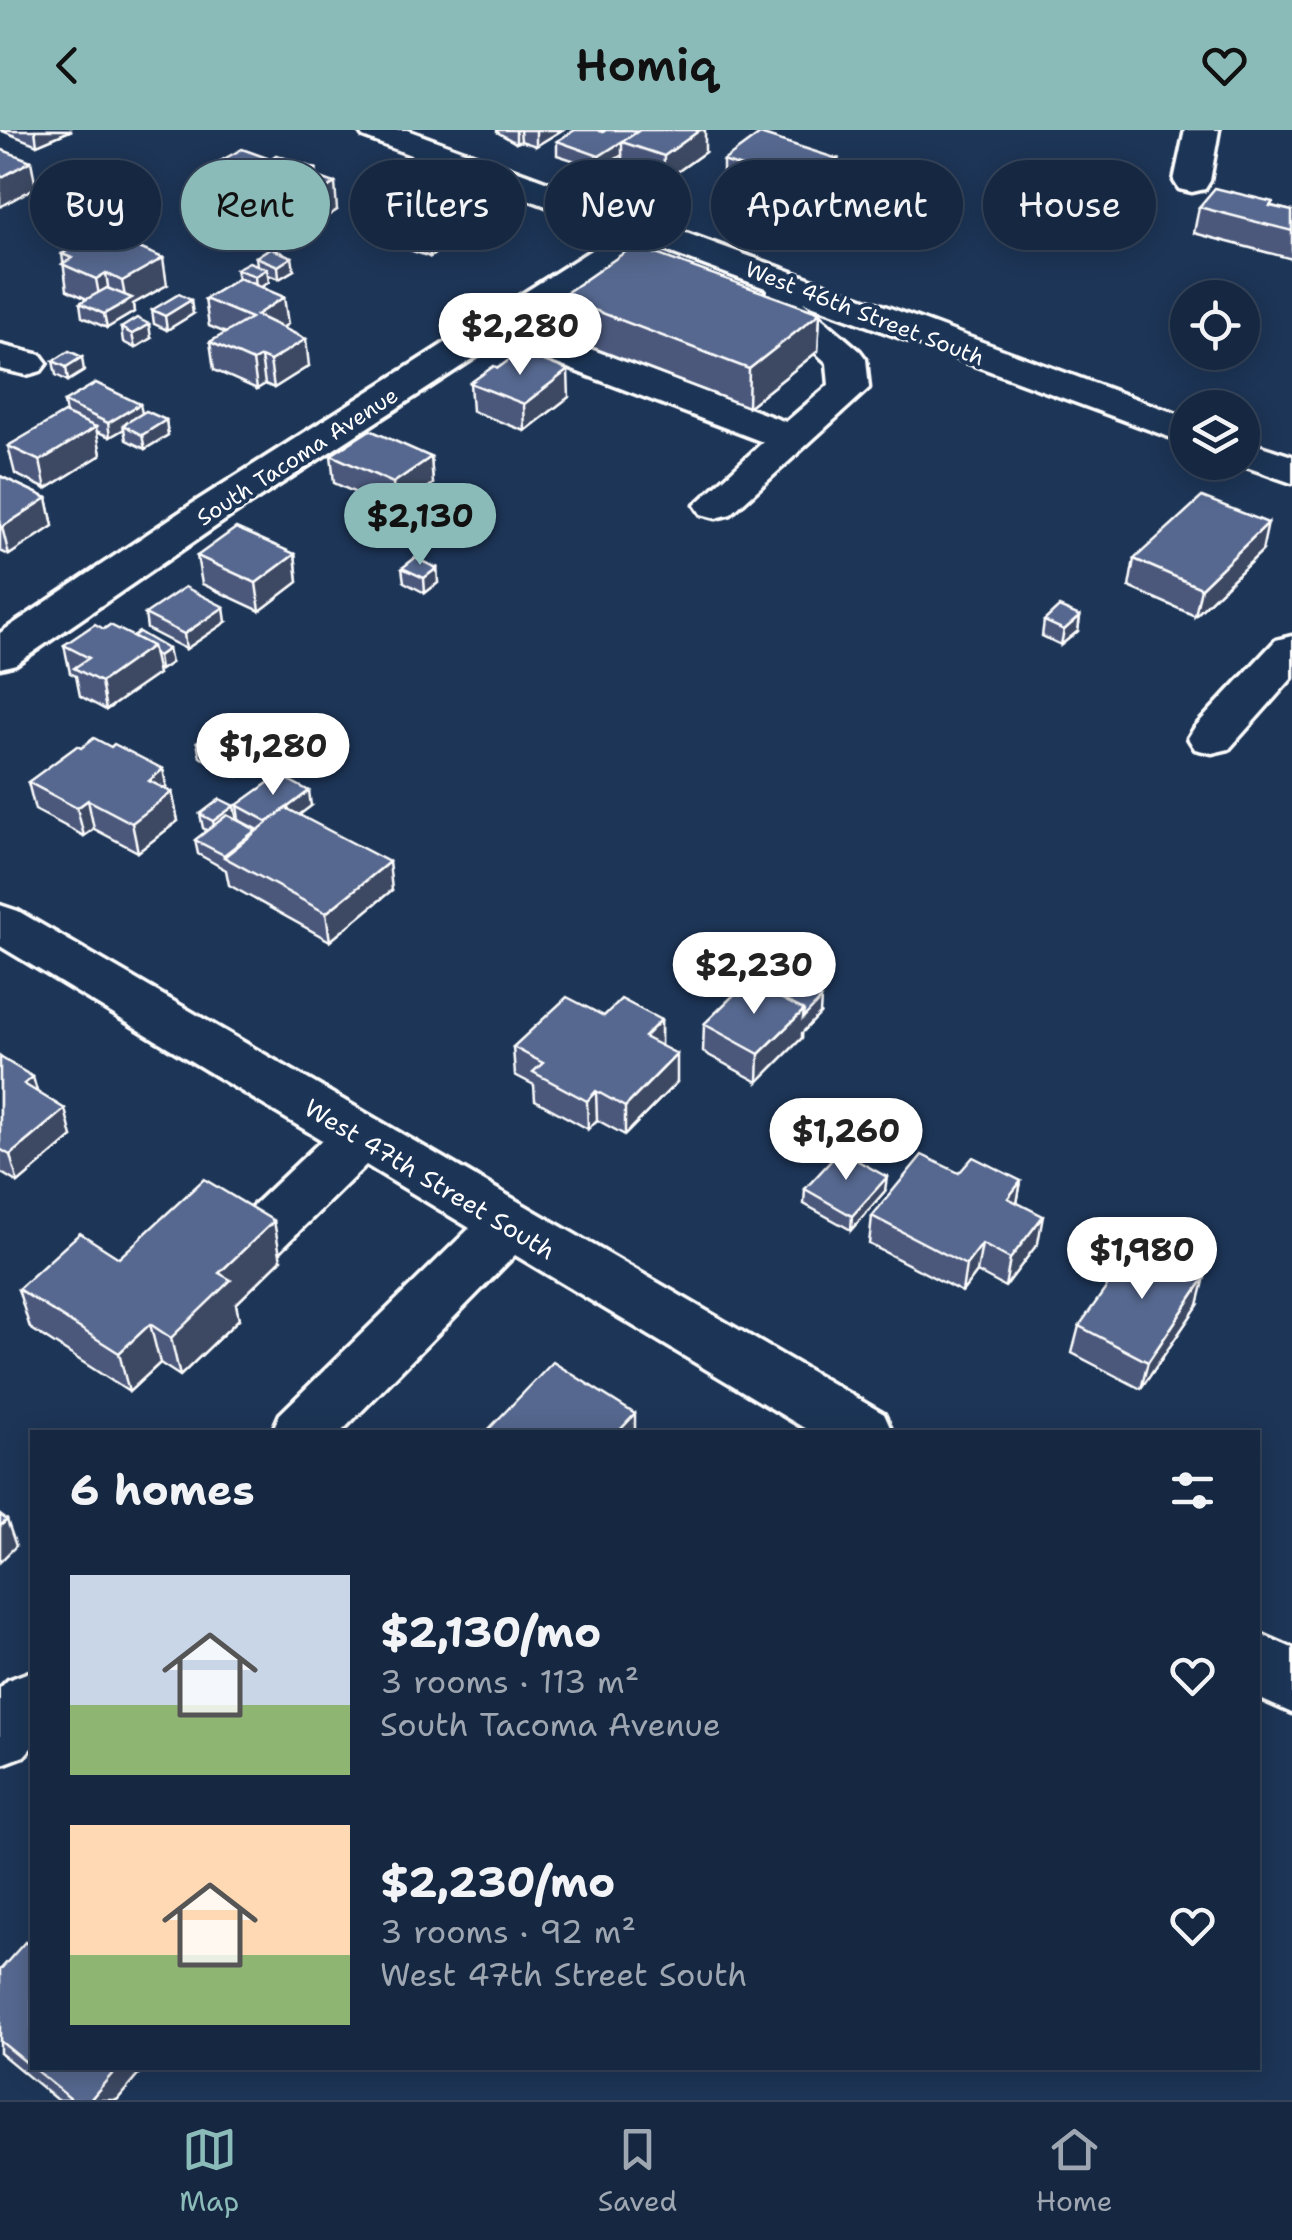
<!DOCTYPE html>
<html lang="en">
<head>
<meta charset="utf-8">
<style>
	:root { --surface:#162841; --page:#1f3048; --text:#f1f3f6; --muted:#9ea6b1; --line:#35445a; --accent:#8bbbb9 }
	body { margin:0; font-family:"Shantell Sans",sans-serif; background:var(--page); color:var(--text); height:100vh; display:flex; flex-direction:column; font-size:38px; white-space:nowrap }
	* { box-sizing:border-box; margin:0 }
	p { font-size:32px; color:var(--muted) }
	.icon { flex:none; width:55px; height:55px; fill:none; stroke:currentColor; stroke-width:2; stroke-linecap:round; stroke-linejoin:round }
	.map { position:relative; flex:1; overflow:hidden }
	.details { position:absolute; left:30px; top:1300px; width:1230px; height:640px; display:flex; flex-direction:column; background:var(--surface); border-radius:0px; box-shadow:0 5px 25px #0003,0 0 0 2px var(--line) }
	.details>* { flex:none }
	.hud { position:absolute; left:30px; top:30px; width:1232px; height:90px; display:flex; gap:20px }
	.controls { position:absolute; left:1170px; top:150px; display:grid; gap:20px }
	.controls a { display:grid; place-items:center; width:90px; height:90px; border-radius:50%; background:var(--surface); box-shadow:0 5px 25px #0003,0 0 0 2px var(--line); font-size:50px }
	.price { position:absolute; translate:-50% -85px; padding:0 22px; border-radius:35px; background:#fff; color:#222; font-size:32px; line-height:65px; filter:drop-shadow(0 2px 5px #0008) }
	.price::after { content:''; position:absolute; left:50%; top:60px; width:30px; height:22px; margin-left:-15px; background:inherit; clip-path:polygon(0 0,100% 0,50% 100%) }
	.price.current { background:var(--accent); color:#111 }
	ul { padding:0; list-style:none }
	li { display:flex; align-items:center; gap:30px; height:250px; padding:0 40px }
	li span { display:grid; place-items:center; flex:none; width:280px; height:200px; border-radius:0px; color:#555 }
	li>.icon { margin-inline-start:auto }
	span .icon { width:120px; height:120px; fill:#fffc; stroke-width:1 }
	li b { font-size:42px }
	h2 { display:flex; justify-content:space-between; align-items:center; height:120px; padding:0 40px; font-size:42px }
	.tag { padding:0 35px; border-radius:45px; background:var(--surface); box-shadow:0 5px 25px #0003,0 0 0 2px var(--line); font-size:35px; line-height:90px }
	.tag.current { background:var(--accent); color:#111 }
	header { display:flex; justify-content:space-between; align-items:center; height:130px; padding:0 40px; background:var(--accent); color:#111; font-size:45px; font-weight:600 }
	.dock { display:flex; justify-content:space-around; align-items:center; height:140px; border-top:2px solid var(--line); background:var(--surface); font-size:28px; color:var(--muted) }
	.dock a { display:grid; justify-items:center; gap:5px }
	.dock .current { color:var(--accent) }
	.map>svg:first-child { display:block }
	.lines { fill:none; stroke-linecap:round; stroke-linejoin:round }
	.minor-casing { stroke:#fff; stroke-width:7 }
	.minor { fill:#1d3557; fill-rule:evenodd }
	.wall { fill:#4b597b; stroke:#fff; stroke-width:2.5 }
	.shaded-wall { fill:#3d4964; stroke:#fff; stroke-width:2.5 }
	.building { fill:#57688f; stroke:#fff; stroke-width:2.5 }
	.labels { text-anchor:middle; stroke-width:8; stroke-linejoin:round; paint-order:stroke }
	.far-street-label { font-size:22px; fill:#fff; stroke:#1d3557 }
	.street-label { font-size:25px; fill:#fff; stroke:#1d3557 }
</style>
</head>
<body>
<header><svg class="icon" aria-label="back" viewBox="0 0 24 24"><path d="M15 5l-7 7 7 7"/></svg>Homiq<svg class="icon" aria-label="heart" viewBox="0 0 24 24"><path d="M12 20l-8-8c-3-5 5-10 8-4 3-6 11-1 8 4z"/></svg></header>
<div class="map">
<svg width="1292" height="1970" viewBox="0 0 1292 1970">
	<rect width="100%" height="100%" fill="#1d3557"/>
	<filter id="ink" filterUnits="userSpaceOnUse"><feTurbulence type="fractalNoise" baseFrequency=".01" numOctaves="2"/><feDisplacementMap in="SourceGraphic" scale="20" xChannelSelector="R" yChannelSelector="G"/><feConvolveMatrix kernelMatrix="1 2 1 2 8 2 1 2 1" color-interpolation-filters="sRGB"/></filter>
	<g filter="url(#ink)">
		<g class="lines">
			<defs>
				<g id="minor">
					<path d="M358,0H407L1188,288V314L803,172L860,221L866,229L869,258L731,384L716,388L701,384L695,375L763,312L499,212L228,388L16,534L0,538V503L198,370L618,103L363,7ZM650,115L768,159L762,173L827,233L829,255L786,292L526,195Z"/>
					<polygon points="1185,0 1219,0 1210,51 1205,59 1192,62 1179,59 1174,51"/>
					<polygon points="0,215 41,225 47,233 41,241 27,245 0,239"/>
					<polygon points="1242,310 1292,326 1292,353 1232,332 1242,332"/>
					<polygon points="1292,506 1292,548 1229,619 1212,623 1195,619 1188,608 1195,597 1276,510"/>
					<polygon points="0,775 18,781 884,1284 892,1302 811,1302 515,1125 341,1302 272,1302 280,1284 470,1098 366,1035 280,1120 260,1126 240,1120 231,1104 240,1088 322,1010 0,816"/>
					<polygon points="1258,1503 1292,1518 1292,1583 1258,1568"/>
					<polygon points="32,1541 32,1617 24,1626 0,1635 0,1558 8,1550"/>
				</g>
			</defs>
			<use href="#minor" class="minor-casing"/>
			<use href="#minor" class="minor"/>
		</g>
		<g class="wall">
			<polygon points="0,0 72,0 37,15"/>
			<polygon points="497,0 562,0 536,16 521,11 516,13 497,2"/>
			<polygon points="600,0 632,0 705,22 663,52 622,38 622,25 600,39 557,25 557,11 604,1"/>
			<polygon points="270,29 316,39 317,46 337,80 301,102 265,88 256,94 230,83 228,74 208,67 204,40"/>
			<polygon points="838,29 838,41 844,69 814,92 746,70 746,64 723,57 723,31"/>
			<polygon points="466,74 468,101 430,127 390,113 388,86"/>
			<polygon points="1272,76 1292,81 1292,129 1194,103 1199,77"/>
			<polygon points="111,88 140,97 124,106 113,102"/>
			<polygon points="62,124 167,155 133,174 134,182 107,198 82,187 80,173 87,169 67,160"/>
			<polygon points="256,127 294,140 279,149 268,145 269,152 261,157 288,194 283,197 309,236 274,258 265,254 257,259 214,240 210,212 226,203 209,196 205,169 238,149 236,139 257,135"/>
			<polygon points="560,167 820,183 818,221 748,277 562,206"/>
			<polygon points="152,180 193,184 167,200 154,194"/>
			<polygon points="121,198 151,208 135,218 123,212"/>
			<polygon points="53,231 84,241 68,251 56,245"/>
			<polygon points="470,253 569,267 525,301 472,281"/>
			<polygon points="64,272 142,284 166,290 168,305 145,319 126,310 124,299 110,307 96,301 101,325 46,359 15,344 8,316 66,284"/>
			<polygon points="331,325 431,327 433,354 395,381 334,353"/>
			<polygon points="0,346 47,368 53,396 9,425 0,421"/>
			<polygon points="1262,421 1195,486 1129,457 1134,429"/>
			<polygon points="295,424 298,452 260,481 202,454 197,426"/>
			<polygon points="402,438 437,438 438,453 425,463 404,452"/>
			<polygon points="145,484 226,492 186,519 147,499"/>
			<polygon points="1080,486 1078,501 1061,515 1042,506 1044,491"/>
			<polygon points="110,495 171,533 160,540 156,538 158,544 106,580 80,566 76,546 70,543 64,515 104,499"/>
			<polygon points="263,610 265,625 238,646 200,627 197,612"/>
			<polygon points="111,617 163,639 167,660 172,662 178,691 138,722 94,699 84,706 35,680 28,652 81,618"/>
			<polygon points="237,675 311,676 299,685 392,760 330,811 229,755 226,740 198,724 195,710 207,701 203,698 200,684 236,690 258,700 239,690"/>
			<polygon points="776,866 820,884 802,903 802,908 758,952 703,922 704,894"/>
			<polygon points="604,886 661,890 661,916 677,952 625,1005 597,990 588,999 535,970 534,955 515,945 513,917"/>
			<polygon points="0,927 37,962 72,1007 18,1053 0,1042"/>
			<polygon points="959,1043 1021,1051 1017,1073 1038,1113 1005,1157 977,1142 962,1162 869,1114 872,1086"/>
			<polygon points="805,1059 885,1061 851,1100 804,1074"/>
			<polygon points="119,1128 281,1130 236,1174 239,1189 180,1246 160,1233 129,1262 30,1198 18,1159"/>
			<polygon points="1198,1175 1141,1259 1072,1223 1079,1196"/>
			<polygon points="0,1840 32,1938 144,1938 117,1970 57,1970 0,1923"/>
		</g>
		<g class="shaded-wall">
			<polygon points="35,0 72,0 37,15"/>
			<polygon points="516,0 520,0 521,11 516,13"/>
			<polygon points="536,0 562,0 536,16"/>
			<polygon points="700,0 705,0 705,22 663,52 664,26"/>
			<polygon points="637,2 622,12 622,25 600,39 599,26"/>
			<polygon points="838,29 837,50 846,43 844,69 814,92 815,66 827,37"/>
			<polygon points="31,31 36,57 0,77 0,48"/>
			<polygon points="316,39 318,63 335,53 337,80 301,102 298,75 309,44"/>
			<polygon points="262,62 265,88 256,94 253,67"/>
			<polygon points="466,74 468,101 430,127 428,100"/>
			<polygon points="137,84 140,97 124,106 122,92"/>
			<polygon points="292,127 294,140 279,149 278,136"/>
			<polygon points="163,128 167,155 133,174 134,182 107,198 104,184 126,172 122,151"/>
			<polygon points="267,139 269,152 256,160 255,146"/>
			<polygon points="106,143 110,170 101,176 96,149"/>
			<polygon points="284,167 288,194 259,212 256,185"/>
			<polygon points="191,170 193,184 167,200 165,186"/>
			<polygon points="820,183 818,221 748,277 749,239"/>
			<polygon points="149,194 151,208 135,218 132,204"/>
			<polygon points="306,209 309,236 274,258 270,231"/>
			<polygon points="82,227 84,241 68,251 66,237"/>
			<polygon points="261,227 265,254 257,259 253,231"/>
			<polygon points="568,240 569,267 525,301 524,274"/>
			<polygon points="140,274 143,288 123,295 124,299 110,307 108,293"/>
			<polygon points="166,290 168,305 145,319 142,305"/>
			<polygon points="96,297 101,325 46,359 40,331"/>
			<polygon points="431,327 433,354 395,381 393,353"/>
			<polygon points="47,368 53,396 9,425 2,397"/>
			<polygon points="1268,393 1262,421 1195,486 1201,458"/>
			<polygon points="295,424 298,452 260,481 256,453"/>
			<polygon points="437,438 438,453 425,463 424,448"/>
			<polygon points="224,477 226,492 186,519 184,504"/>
			<polygon points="1080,486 1078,501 1061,515 1064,500"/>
			<polygon points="152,516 158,544 106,580 101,552"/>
			<polygon points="168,519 171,533 160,540 158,526"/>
			<polygon points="263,610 265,625 238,646 236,631"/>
			<polygon points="163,639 168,665 172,662 178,691 138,722 132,693 149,651"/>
			<polygon points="309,661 311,676 270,707 268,692"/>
			<polygon points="88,670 94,699 84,706 77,678"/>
			<polygon points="234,676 237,691 216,706 213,691"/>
			<polygon points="389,732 392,760 330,811 326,783"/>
			<polygon points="821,869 820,884 802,903 802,908 758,952 759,924 804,880"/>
			<polygon points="661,890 661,918 644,907"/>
			<polygon points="677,924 677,952 625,1005 625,977"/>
			<polygon points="33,947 41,975 24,954"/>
			<polygon points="596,961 597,990 588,999 587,971"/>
			<polygon points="65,979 72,1007 18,1053 10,1025"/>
			<polygon points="887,1047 885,1061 851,1100 852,1086"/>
			<polygon points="1021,1051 1016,1079 1008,1068"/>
			<polygon points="1043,1086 1038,1113 1005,1157 1010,1129"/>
			<polygon points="274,1091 281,1130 236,1174 239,1189 180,1246 171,1208 219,1143"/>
			<polygon points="982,1114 977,1142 962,1162 966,1135"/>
			<polygon points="1205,1147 1198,1175 1141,1259 1148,1232"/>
			<polygon points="150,1194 160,1233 129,1262 119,1223"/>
			<polygon points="635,1284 635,1302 618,1302"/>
			<polygon points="7,1390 16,1416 0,1432 0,1396"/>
			<polygon points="117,1938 144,1938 117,1970 90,1970"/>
		</g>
		<g class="building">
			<polygon points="575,0 597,0 603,2 606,0 632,0 637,2 599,26 557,11"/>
			<polygon points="640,0 700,0 664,26 622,12"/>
			<polygon points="760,4 838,29 827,37 846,43 815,66 746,43 751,40 723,31"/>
			<polygon points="0,19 31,31 0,48"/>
			<polygon points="242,19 270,29 276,25 316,39 309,44 335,53 298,75 262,62 253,67 226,57 235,52 204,40"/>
			<polygon points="1215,58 1273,72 1270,76 1292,81 1292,101 1199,77"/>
			<polygon points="426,61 441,62 466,74 428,100 388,86"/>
			<polygon points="126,79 137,84 122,92 111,88"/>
			<polygon points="101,102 163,128 122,151 106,143 96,149 62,134 72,128 62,124"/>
			<polygon points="634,116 820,183 749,239 560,167"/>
			<polygon points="270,118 292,127 278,136 256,127"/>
			<polygon points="249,132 267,139 255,146 236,139"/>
			<polygon points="239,148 284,167 256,185 306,209 270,231 261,227 253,231 210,212 251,188 205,169"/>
			<polygon points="107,158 132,168 104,184 80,173"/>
			<polygon points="179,164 191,170 165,186 152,180"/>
			<polygon points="137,188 149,194 132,204 121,198"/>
			<polygon points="69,221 82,227 66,237 53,231"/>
			<polygon points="520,222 568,240 524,274 470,253 494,236 498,238"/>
			<polygon points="96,253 140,274 108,293 64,272"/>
			<polygon points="146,281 166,290 142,305 123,295"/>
			<polygon points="64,283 96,297 40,331 8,316"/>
			<polygon points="370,300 431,327 393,353 331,325"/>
			<polygon points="0,346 47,368 2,397 0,396"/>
			<polygon points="1202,367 1268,393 1201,458 1134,429"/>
			<polygon points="236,398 295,424 256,453 197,426"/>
			<polygon points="415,428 437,438 424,448 402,438"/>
			<polygon points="185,457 224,477 184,504 145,484"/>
			<polygon points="1059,477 1080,486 1064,500 1044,491"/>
			<polygon points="95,494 104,499 110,495 152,516 101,552 74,538 89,528 64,515"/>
			<polygon points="139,502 168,519 158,526 154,523 152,516 133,506"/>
			<polygon points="224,591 263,610 236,631 197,612"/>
			<polygon points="94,608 111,617 114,614 163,639 149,651 172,662 132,693 88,670 77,678 28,652 77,616 81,618"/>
			<polygon points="279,645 309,661 268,692 237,675"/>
			<polygon points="220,669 234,676 213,691 200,684"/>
			<polygon points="286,678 389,732 326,783 224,727"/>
			<polygon points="227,685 256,700 224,725 195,710"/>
			<polygon points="748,851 804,880 759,924 704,894"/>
			<polygon points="788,854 821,869 803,888 804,880 776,866"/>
			<polygon points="567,867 604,886 621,869 661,890 644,907 677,924 625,977 596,961 587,971 533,942 543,933 513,917"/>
			<polygon points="0,927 33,947 24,954 65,979 10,1025 0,1019"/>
			<polygon points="840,1021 887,1047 852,1086 805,1059"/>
			<polygon points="922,1025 959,1043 973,1027 1021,1051 1008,1068 1043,1086 1010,1129 982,1114 966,1135 872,1086"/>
			<polygon points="204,1049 274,1091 219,1143 231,1150 171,1208 150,1194 119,1223 18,1159 80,1103 119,1128"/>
			<polygon points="1138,1113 1205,1147 1148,1232 1079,1196"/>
			<polygon points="553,1232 635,1284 618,1302 486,1302"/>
			<polygon points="0,1385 7,1390 0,1396"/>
			<polygon points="25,1812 32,1818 32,1937 0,1911 0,1840"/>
			<polygon points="33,1938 117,1938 90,1970 72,1970"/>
		</g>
	</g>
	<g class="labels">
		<g class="far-street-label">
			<text transform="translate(865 183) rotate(21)" y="8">West 46th Street South</text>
			<text transform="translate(297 326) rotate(-33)" y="8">South Tacoma Avenue</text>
		</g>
		<g class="street-label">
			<text transform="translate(430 1049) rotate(31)" y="9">West 47th Street South</text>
		</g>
	</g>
</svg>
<div class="controls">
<a><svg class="icon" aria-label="locate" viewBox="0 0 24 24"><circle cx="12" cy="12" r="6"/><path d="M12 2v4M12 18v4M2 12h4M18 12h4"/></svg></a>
<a><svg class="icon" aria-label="layers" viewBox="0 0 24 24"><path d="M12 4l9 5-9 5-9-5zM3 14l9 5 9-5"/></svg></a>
</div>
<b class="price" style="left:520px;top:248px">$2,280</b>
<b class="price current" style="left:420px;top:438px">$2,130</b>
<b class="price" style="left:273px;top:668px">$1,280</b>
<b class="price" style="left:754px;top:887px">$2,230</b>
<b class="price" style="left:846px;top:1053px">$1,260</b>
<b class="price" style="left:1142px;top:1172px">$1,980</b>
<div class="hud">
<a class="tag">Buy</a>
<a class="tag current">Rent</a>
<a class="tag">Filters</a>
<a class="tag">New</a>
<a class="tag">Apartment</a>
<a class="tag">House</a>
</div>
<section class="details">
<h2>6 homes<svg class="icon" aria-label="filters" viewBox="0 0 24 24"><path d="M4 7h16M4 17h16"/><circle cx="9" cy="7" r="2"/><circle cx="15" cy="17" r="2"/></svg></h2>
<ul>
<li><span style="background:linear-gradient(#c9d6e8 65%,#8fb573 0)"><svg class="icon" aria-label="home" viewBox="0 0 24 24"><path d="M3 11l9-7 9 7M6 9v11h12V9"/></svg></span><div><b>$2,130/mo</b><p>3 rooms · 113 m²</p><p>South Tacoma Avenue</p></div><svg class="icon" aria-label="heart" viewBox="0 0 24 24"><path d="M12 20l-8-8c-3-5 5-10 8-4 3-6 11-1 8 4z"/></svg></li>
<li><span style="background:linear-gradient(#ffd9b3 65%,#8fb573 0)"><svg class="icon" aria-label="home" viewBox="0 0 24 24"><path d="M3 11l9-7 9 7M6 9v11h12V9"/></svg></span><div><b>$2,230/mo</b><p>3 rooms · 92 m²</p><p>West 47th Street South</p></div><svg class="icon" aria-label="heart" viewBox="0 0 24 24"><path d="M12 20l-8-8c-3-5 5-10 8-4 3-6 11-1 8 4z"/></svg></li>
</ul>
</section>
</div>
<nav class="dock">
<a class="current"><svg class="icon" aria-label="map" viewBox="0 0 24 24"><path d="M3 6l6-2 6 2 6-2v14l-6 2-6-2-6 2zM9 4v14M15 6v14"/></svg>Map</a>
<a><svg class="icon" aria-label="saved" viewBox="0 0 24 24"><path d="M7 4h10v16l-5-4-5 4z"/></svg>Saved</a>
<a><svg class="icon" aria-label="home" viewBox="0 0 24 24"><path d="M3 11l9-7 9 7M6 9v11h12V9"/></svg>Home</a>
</nav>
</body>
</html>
